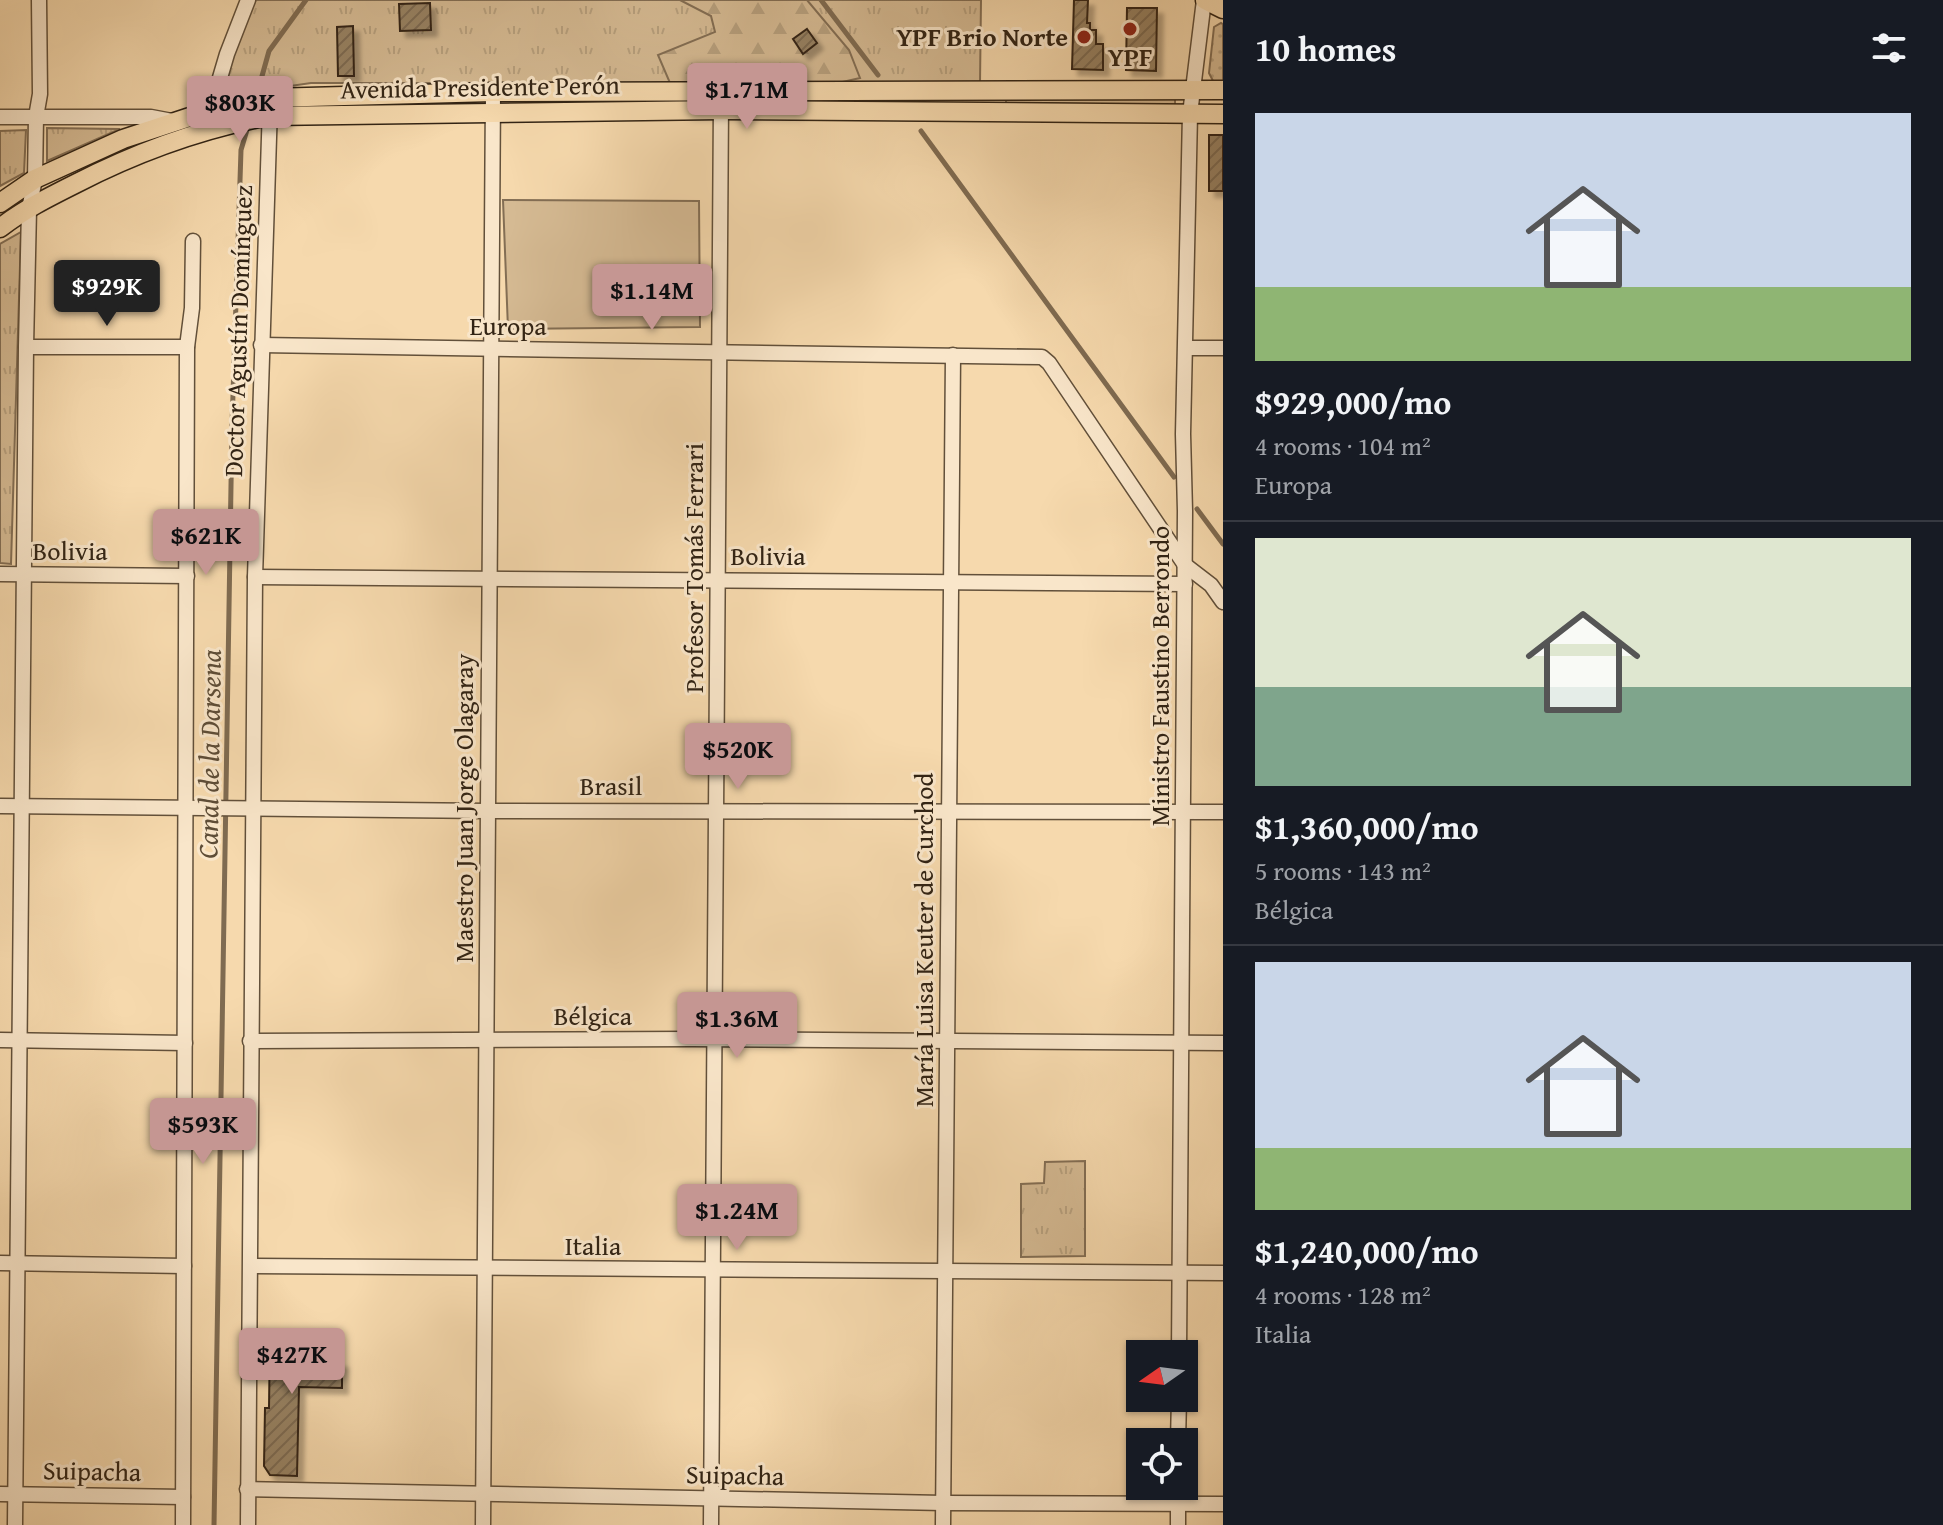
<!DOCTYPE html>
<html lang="en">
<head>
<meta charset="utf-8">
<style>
	:root { --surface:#171b24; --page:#242831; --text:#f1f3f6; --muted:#9ea1a6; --line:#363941; --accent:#c59692 }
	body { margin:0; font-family:"Gentium Book Plus",serif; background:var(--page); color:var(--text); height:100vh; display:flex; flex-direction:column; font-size:30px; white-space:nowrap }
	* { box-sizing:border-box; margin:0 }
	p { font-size:26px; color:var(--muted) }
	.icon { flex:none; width:44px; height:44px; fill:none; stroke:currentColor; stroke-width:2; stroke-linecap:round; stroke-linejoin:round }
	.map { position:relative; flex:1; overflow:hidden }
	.panel { display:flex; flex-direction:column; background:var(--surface); width:720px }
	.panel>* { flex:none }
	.needle { width:52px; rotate:256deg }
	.controls { position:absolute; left:1126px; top:1340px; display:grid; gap:16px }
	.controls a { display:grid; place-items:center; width:72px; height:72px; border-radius:0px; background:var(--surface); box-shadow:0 2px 6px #0004; font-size:40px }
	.price { position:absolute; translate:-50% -68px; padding:0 18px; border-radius:8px; background:var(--accent); color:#111; font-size:26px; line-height:52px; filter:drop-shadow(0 2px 4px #0008) }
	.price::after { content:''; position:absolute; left:50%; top:48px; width:24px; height:18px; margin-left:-12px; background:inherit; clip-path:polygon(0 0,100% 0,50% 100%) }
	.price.on { background:#222; color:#fff }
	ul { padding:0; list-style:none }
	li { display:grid; align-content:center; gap:16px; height:424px; padding:0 32px }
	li+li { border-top:2px solid var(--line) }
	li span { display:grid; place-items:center; height:248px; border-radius:0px; color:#555 }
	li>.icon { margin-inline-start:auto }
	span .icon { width:144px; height:144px; fill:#fffc; stroke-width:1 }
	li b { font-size:34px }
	h2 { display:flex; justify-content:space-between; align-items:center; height:96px; padding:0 32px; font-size:34px }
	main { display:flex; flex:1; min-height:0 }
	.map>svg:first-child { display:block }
	.grass { fill:url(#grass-tufts); stroke:#836e54; stroke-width:2 }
	.forest { fill:url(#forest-firs); stroke:#836e54; stroke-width:2 }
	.park { fill:url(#park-dots); stroke:#836e54; stroke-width:2 }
	.garden { fill:#d5ba93; stroke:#836e54; stroke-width:2 }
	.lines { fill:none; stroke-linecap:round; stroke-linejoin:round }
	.stream { stroke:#7f6b51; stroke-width:5 }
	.building { fill:url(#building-hatch); stroke:#312314; stroke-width:2; filter:url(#shadow) }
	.minor-casing { stroke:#62503a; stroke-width:17 }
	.major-casing { stroke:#312314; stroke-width:21 }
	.minor { stroke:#f9e6ca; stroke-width:14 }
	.major { stroke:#f6d9ad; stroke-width:18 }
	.poi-dot { fill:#8f2418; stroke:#f9e6ca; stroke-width:3 }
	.labels { text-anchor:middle; stroke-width:6; stroke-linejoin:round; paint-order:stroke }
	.poi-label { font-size:26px; font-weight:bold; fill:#312314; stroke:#f9e6ca; text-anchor:end }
	.street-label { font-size:26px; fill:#312314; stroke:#f9e6ca }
	.water-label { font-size:28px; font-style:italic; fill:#5e4d37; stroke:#f9e6ca }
</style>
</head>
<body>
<main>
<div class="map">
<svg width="1223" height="1525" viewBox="0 0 1223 1525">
	<defs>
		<pattern id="grass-tufts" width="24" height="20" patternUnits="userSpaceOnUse" patternTransform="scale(2)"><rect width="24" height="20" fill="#d5ba93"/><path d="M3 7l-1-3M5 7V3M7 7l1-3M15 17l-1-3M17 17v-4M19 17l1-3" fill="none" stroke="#b7a07e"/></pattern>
		<pattern id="forest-firs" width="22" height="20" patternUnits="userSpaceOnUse" patternTransform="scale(2)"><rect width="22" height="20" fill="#d5ba93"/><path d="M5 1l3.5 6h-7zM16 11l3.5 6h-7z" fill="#b7a07e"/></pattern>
		<pattern id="park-dots" width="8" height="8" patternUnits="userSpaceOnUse" patternTransform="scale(2)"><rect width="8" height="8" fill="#d5ba93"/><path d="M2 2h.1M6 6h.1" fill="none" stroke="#b7a07e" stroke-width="1.8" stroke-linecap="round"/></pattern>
		<pattern id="building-hatch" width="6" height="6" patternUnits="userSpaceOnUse" patternTransform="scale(2)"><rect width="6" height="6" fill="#978264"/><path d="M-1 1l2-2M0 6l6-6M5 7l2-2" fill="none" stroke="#7c6a51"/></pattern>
		<filter id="shadow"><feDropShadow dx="6" dy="6" stdDeviation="2" flood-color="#0004"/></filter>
	</defs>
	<rect width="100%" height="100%" fill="#f6d9ad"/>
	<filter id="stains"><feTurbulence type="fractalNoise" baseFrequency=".0025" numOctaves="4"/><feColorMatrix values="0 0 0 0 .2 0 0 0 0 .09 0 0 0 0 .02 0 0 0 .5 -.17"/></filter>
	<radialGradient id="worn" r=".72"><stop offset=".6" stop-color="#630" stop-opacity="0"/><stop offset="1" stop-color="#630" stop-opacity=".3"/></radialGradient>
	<g class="grass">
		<path d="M256,0H981L980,83H311L228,95C223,73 244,19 256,0Z"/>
		<polygon points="1006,97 1175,99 1175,105 1006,103"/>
		<polygon points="47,128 120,129 47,161"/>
		<polygon points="26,130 24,173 0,186 0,131"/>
		<polygon points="21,232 11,564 0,563 0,244"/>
		<polygon points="1085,1161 1085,1256 1021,1257 1021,1184 1044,1183 1045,1162"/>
	</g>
	<polygon class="forest" points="680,0 807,0 849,50 860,78 838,83 670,83 658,55 715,32 711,16"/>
	<polygon class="park" points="1221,23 1223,24 1223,85 1214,83 1209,73 1214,27"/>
	<polygon class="garden" points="503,200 699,201 700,327 508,329"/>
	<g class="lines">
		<g class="stream">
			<polyline points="821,0 878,75"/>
			<polyline points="257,94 269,51 306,0"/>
			<polyline points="921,131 1174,477"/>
			<polyline points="1197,509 1223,544"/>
			<polyline points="214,1525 232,425 241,150 249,123"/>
		</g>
	</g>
	<g class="building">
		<polygon points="1074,0 1088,0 1087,23 1090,23 1090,30 1096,30 1096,44 1103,44 1103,70 1072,69"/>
		<polygon points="430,3 431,30 400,31 399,4"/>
		<polygon points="1127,8 1157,8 1156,71 1126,70"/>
		<polygon points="353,26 354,76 338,76 337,27"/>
		<polygon points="807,29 817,43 803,54 793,39"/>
		<rect x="1209" y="135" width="14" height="56"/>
		<polygon points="270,1334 318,1335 317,1361 342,1362 342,1388 299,1387 297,1476 270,1475 264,1466 265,1408 269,1408"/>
	</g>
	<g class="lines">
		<defs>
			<g id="minor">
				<polyline points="209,115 227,54 248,0"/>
				<polyline points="0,117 151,117 172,121"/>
				<path d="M261,345C521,351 782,352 1042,357L1049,363L1185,565L1211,585L1223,602"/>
				<polyline points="26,347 187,347"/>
				<polyline points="1186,348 1223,348"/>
				<polyline points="0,574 187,576"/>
				<polyline points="255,577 1185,584"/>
				<polyline points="0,806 488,811 1223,812"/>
				<polyline points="0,1040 185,1043"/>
				<polyline points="250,1041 692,1039 1223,1043"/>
				<polyline points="0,1263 184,1266"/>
				<polyline points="251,1266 1223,1273"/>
				<polyline points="1179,1354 1185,511 1183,434 1190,114 1204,0"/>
				<polyline points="1178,1442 1179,1398"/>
				<polyline points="247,1489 943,1503 1223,1504"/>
				<polyline points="0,1494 183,1497"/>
				<polyline points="15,1525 26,347 29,209 35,179 36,117 40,94 39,0"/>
				<polyline points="183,1525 187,347 192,308 193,241"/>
				<polyline points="248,1525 255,577 270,106"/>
				<polyline points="483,1525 493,92"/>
				<polyline points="711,1525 721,103"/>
				<polyline points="943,1525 953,355"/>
				<polyline points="1178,1525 1178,1486"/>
			</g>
			<g id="major">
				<polyline points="1205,0 1223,9"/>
				<polyline points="0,203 35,179 123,139 211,110 270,98 493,92 1223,90"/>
				<path d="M0,228C23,210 49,197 75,184C137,152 200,129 269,116L721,110L1223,114"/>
			</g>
		</defs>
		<use href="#minor" class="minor-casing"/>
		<use href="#major" class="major-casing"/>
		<use href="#minor" class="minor"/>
		<use href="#major" class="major"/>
	</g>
	<g class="poi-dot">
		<circle cx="1130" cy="29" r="8"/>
		<circle cx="1084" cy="37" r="8"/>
	</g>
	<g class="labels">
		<g class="poi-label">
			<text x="1068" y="46">YPF Brio Norte</text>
			<text x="1130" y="66" text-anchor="middle">YPF</text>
		</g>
		<g class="street-label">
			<text transform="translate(480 87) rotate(-1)" y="9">Avenida Presidente Perón</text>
			<text x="508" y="335">Europa</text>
			<text transform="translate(238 331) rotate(-88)" y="9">Doctor Agustín Domínguez</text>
			<text x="70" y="560">Bolivia</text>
			<text x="768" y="565">Bolivia</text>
			<text transform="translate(694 568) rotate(-90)" y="9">Profesor Tomás Ferrari</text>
			<text transform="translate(1160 676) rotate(-90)" y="9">Ministro Faustino Berrondo</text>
			<text x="611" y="795">Brasil</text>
			<text transform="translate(464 808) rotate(-90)" y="9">Maestro Juan Jorge Olagaray</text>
			<text transform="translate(924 940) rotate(-90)" y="9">María Luisa Keuter de Curchod</text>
			<text x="593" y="1025">Bélgica</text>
			<text x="593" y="1255">Italia</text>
			<text transform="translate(92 1471) rotate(1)" y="9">Suipacha</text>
			<text transform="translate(735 1475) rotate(1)" y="9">Suipacha</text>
		</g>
		<g class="water-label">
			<text transform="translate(209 754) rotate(-89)" y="10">Canal de la Darsena</text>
		</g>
	</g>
	<rect width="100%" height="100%" filter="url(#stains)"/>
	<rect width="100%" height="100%" fill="url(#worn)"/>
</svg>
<div class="controls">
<a><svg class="needle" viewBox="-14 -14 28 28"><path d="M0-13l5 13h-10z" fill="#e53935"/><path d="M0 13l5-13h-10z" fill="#9ea1a6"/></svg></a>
<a><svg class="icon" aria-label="locate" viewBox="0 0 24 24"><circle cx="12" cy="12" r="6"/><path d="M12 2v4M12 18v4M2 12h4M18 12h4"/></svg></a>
</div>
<b class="price" style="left:747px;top:131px">$1.71M</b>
<b class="price" style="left:240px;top:144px">$803K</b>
<b class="price on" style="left:107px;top:328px">$929K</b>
<b class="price" style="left:652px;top:332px">$1.14M</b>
<b class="price" style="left:206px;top:577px">$621K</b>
<b class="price" style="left:738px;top:791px">$520K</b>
<b class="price" style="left:737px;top:1060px">$1.36M</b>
<b class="price" style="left:203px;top:1166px">$593K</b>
<b class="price" style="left:737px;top:1252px">$1.24M</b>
<b class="price" style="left:292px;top:1396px">$427K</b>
</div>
<section class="panel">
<h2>10 homes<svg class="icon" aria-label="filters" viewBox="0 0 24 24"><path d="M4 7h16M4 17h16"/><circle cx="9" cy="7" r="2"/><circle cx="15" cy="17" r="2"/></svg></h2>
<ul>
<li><span style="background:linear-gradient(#c9d6e8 70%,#8fb573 0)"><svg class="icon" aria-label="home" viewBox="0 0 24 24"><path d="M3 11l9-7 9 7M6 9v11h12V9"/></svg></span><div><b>$929,000/mo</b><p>4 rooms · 104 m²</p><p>Europa</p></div></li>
<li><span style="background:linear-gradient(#dfe7d0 60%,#7fa58c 0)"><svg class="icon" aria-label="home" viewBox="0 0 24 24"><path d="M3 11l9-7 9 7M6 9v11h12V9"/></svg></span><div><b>$1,360,000/mo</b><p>5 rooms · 143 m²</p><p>Bélgica</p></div></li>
<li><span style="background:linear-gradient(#c9d6e8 75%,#8fb573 0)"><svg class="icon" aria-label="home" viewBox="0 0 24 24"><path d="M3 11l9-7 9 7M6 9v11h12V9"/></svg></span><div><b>$1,240,000/mo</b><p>4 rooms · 128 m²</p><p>Italia</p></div></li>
</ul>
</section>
</main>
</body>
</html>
